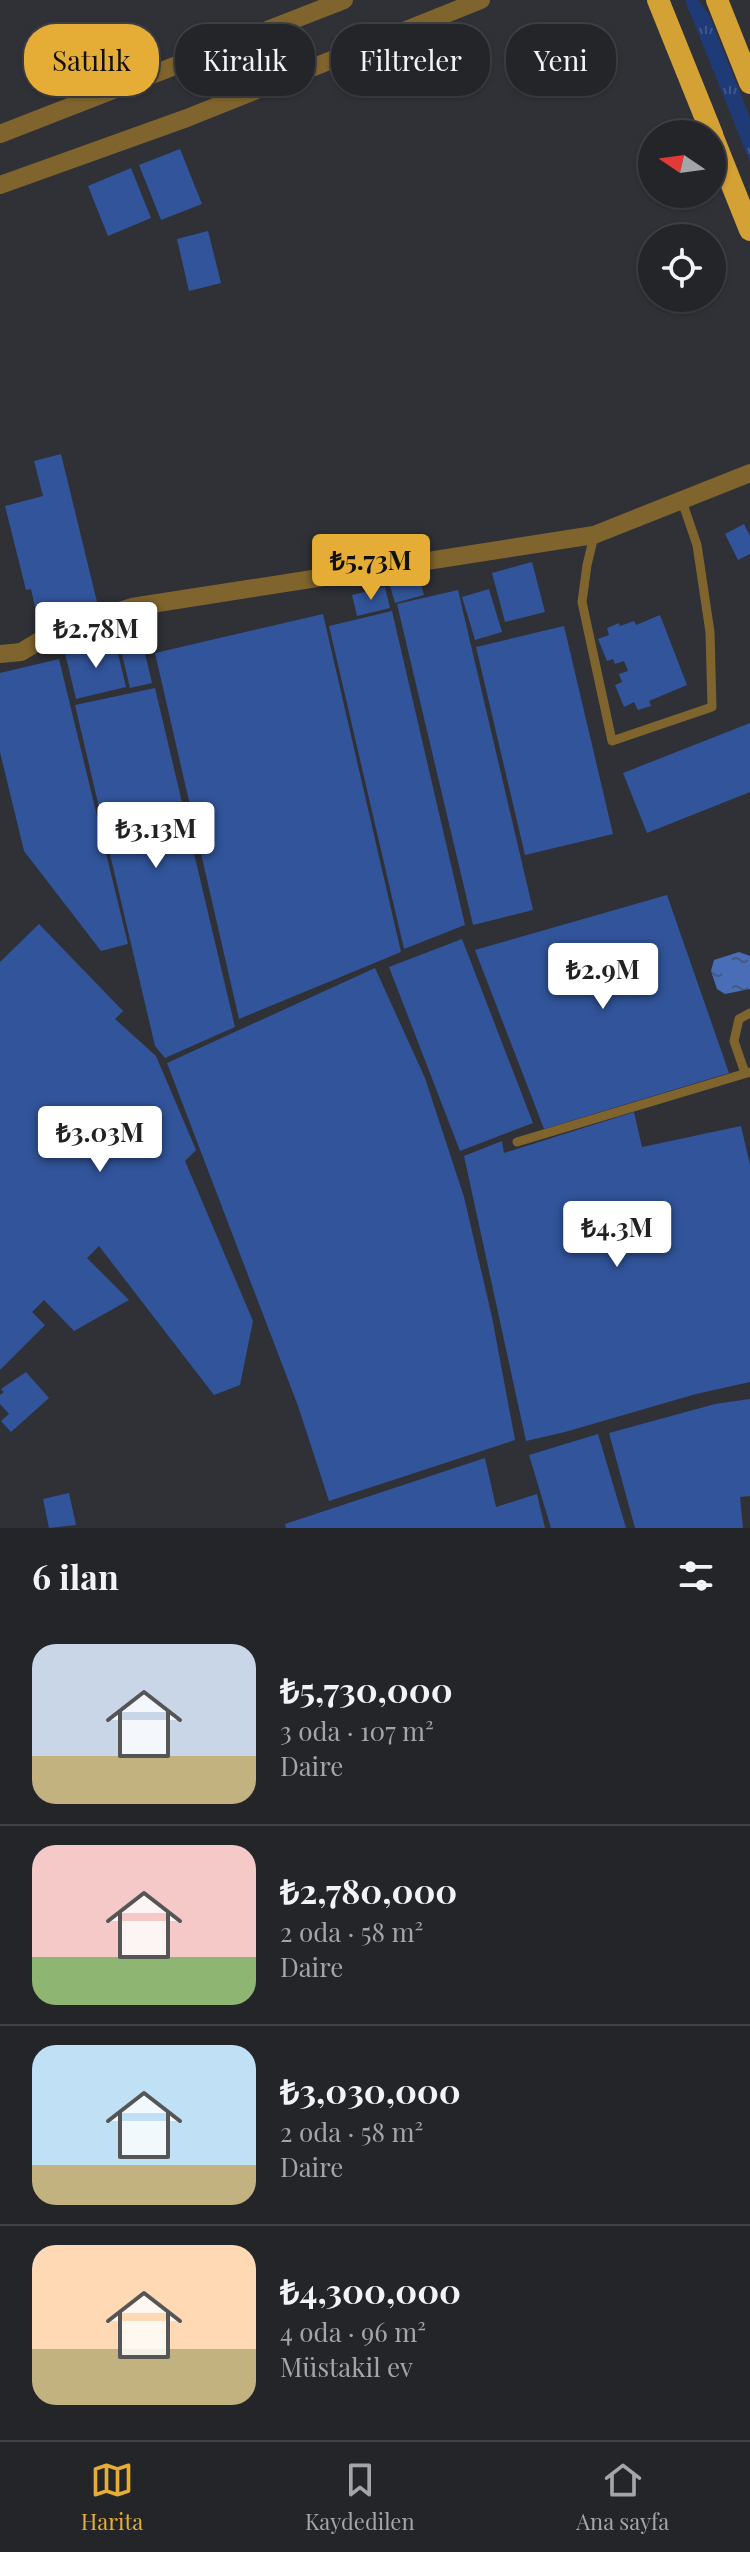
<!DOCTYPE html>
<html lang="tr">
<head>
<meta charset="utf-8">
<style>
	:root { --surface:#232529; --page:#2b2d31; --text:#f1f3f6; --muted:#a3a5a8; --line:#404246; --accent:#e5ad35 }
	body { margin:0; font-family:"Playfair Display",serif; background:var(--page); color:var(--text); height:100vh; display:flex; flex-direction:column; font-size:30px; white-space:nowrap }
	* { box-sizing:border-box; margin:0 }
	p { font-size:26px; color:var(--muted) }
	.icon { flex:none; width:44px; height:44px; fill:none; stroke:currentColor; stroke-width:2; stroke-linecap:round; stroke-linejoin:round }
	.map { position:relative; height:1528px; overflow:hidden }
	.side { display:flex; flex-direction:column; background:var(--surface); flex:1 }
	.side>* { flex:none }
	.hud { position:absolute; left:24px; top:24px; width:702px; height:72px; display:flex; gap:16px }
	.needle { width:52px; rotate:283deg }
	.buttons { position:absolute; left:638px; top:120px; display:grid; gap:16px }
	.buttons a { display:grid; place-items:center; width:88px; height:88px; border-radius:50%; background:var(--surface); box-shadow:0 2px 6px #0004,0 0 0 2px var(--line); font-size:40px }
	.price { position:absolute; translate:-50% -68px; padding:0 18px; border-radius:8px; background:#fff; color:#222; font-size:26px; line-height:52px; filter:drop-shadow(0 2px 4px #0008) }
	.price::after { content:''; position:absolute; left:50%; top:48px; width:24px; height:18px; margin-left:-12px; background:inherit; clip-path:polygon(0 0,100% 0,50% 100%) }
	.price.selected { background:var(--accent); color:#111 }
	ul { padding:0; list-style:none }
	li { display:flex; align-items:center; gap:24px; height:200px; padding:0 32px }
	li+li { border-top:2px solid var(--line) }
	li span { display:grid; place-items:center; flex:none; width:224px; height:160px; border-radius:24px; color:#555 }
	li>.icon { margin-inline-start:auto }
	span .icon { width:96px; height:96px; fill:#fffc; stroke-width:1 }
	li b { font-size:34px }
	h2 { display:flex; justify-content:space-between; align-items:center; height:96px; padding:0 32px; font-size:34px }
	.tag { padding:0 28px; border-radius:32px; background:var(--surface); box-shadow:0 2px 6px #0004,0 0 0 2px var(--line); font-size:28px; line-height:72px }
	.tag.selected { background:var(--accent); color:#111 }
	.tabs { display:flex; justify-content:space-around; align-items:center; height:112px; border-top:2px solid var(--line); background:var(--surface); font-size:22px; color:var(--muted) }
	.tabs a { display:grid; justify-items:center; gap:4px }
	.tabs .selected { color:var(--accent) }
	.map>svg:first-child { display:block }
	.grass { fill:url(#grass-tufts) }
	.water { fill:url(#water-ripples) }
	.building { fill:#31549a }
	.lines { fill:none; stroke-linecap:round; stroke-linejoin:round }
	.service { stroke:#80642d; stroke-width:9 }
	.minor { stroke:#80642d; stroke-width:18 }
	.trunk { stroke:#d4a134; stroke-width:22 }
</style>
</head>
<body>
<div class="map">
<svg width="750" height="1528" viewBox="0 0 750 1528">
	<defs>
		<pattern id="grass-tufts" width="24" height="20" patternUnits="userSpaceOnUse" patternTransform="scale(2)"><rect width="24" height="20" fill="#1e3b77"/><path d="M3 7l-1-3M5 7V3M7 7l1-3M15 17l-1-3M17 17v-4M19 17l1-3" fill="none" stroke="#3f578a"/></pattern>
		<pattern id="water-ripples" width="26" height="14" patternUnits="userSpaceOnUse" patternTransform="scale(2)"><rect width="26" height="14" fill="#496db6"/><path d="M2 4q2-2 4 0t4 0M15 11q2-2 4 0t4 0" fill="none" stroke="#475a7e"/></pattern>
	</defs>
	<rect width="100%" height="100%" fill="#2f3137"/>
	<polygon class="grass" points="685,0 698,0 709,15 750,118 750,162"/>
	<polygon class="water" points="739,952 750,956 750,989 725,994 717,989 711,971 714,960"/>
	<g class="building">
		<polygon points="180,149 202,204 161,220 139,165"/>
		<polygon points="131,168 151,218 108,236 88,186"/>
		<polygon points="208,231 221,283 189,291 177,239"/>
		<polygon points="61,454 98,606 38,620 31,589 26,590 5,506 43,496 34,461"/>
		<polygon points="744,524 750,536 750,554 738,560 725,534"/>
		<polygon points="532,562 545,612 505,622 492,573"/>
		<polygon points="419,577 424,595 395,603 390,586"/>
		<polygon points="385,587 390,608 357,616 352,595"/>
		<polygon points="489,589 502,632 475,640 462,597"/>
		<polygon points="458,590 533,910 473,925 397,604"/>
		<polygon points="392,611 465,925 404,949 329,626"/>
		<polygon points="323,614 401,952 239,1019 155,653"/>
		<polygon points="660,615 687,685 649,701 651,706 638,710 634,702 624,707 615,685 622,682 619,674 628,671 624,661 615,664 613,659 607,661 598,639 609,635 607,628 619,623 620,626 634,621 636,625"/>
		<polygon points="564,626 613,834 525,855 476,647"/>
		<polygon points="115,641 126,687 76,699 65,653"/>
		<polygon points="143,645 152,683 130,688 121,650"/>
		<polygon points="59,659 128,944 101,951 24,851 0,752 0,673"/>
		<polygon points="155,688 235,1027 165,1058 155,1046 75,705"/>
		<polygon points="750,723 750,792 647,833 623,773"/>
		<polygon points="667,895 729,1073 544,1129 475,950"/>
		<polygon points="39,924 123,1011 115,1019 156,1056 196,1150 185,1161 253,1321 240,1385 214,1395 99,1246 87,1258 129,1300 74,1331 44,1300 32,1312 45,1325 0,1370 0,962"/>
		<polygon points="462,939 533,1123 460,1151 389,967"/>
		<polygon points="375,968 425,1078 464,1197 492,1317 515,1440 329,1501 298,1406 167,1063"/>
		<polygon points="634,1112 642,1147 741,1126 750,1165 750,1382 696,1394 565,1432 526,1441 464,1156 502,1141 504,1153"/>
		<polygon points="26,1372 49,1398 11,1432 1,1421 9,1414 0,1404 0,1395 4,1392 1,1389"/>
		<polygon points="750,1399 750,1496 740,1497 743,1528 635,1528 609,1433 715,1404"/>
		<polygon points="598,1434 626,1528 551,1528 529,1455"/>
		<polygon points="485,1458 496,1507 537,1494 545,1528 286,1528 285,1524"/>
		<polygon points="69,1493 76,1525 49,1528 43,1499"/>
	</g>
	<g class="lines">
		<g class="service">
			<polyline points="594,536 587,565 582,602 612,741 712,707 710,632 697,545 682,501"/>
			<polyline points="745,1073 734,1041 739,1019 750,1013"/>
			<polyline points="517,1142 750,1072"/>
		</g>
		<g class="minor">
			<polyline points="0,134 344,0"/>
			<polyline points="0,185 187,118 481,0"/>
			<polyline points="0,654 21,652 58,630 132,607 594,535 750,473"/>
		</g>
		<g class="trunk">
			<polyline points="658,0 712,134"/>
			<polyline points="717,0 750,83"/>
			<polyline points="712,135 750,230"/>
		</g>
	</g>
</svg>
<div class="buttons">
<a><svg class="needle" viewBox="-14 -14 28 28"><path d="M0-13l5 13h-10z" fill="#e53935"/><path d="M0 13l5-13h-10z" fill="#a3a5a8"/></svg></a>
<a><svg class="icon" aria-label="locate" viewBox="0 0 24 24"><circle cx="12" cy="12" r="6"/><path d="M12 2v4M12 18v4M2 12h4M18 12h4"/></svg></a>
</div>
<b class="price selected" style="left:371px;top:602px">₺5.73M</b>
<b class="price" style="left:96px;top:670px">₺2.78M</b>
<b class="price" style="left:156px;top:870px">₺3.13M</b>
<b class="price" style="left:603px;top:1011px">₺2.9M</b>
<b class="price" style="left:100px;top:1174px">₺3.03M</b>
<b class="price" style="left:617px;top:1269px">₺4.3M</b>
<div class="hud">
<a class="tag selected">Satılık</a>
<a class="tag">Kiralık</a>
<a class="tag">Filtreler</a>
<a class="tag">Yeni</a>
</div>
</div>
<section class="side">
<h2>6 ilan<svg class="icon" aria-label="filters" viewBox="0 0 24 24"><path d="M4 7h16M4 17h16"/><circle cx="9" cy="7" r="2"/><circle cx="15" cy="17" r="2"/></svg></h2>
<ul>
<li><span style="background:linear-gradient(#c9d6e8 70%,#c2b280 0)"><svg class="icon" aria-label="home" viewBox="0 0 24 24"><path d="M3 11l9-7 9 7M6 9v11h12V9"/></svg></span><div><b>₺5,730,000</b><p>3 oda · 107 m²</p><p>Daire</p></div></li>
<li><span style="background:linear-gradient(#f6c9c9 70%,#8fb573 0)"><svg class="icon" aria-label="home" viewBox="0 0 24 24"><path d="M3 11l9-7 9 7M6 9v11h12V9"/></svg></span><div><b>₺2,780,000</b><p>2 oda · 58 m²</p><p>Daire</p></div></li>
<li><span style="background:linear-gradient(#bfe0f5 75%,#c2b280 0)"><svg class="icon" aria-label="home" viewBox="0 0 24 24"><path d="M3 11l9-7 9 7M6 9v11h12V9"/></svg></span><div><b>₺3,030,000</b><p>2 oda · 58 m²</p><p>Daire</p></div></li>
<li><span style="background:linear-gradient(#ffd9b3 65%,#c2b280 0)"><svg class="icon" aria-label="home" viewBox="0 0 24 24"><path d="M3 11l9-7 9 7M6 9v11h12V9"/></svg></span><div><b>₺4,300,000</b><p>4 oda · 96 m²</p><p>Müstakil ev</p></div></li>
</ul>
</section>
<nav class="tabs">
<a class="selected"><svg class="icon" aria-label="map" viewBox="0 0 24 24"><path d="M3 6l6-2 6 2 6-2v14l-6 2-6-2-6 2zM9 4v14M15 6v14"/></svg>Harita</a>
<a><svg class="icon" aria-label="saved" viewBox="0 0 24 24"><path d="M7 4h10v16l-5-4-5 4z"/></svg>Kaydedilen</a>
<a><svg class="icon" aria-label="home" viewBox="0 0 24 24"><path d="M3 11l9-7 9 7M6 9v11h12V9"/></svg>Ana sayfa</a>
</nav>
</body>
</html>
